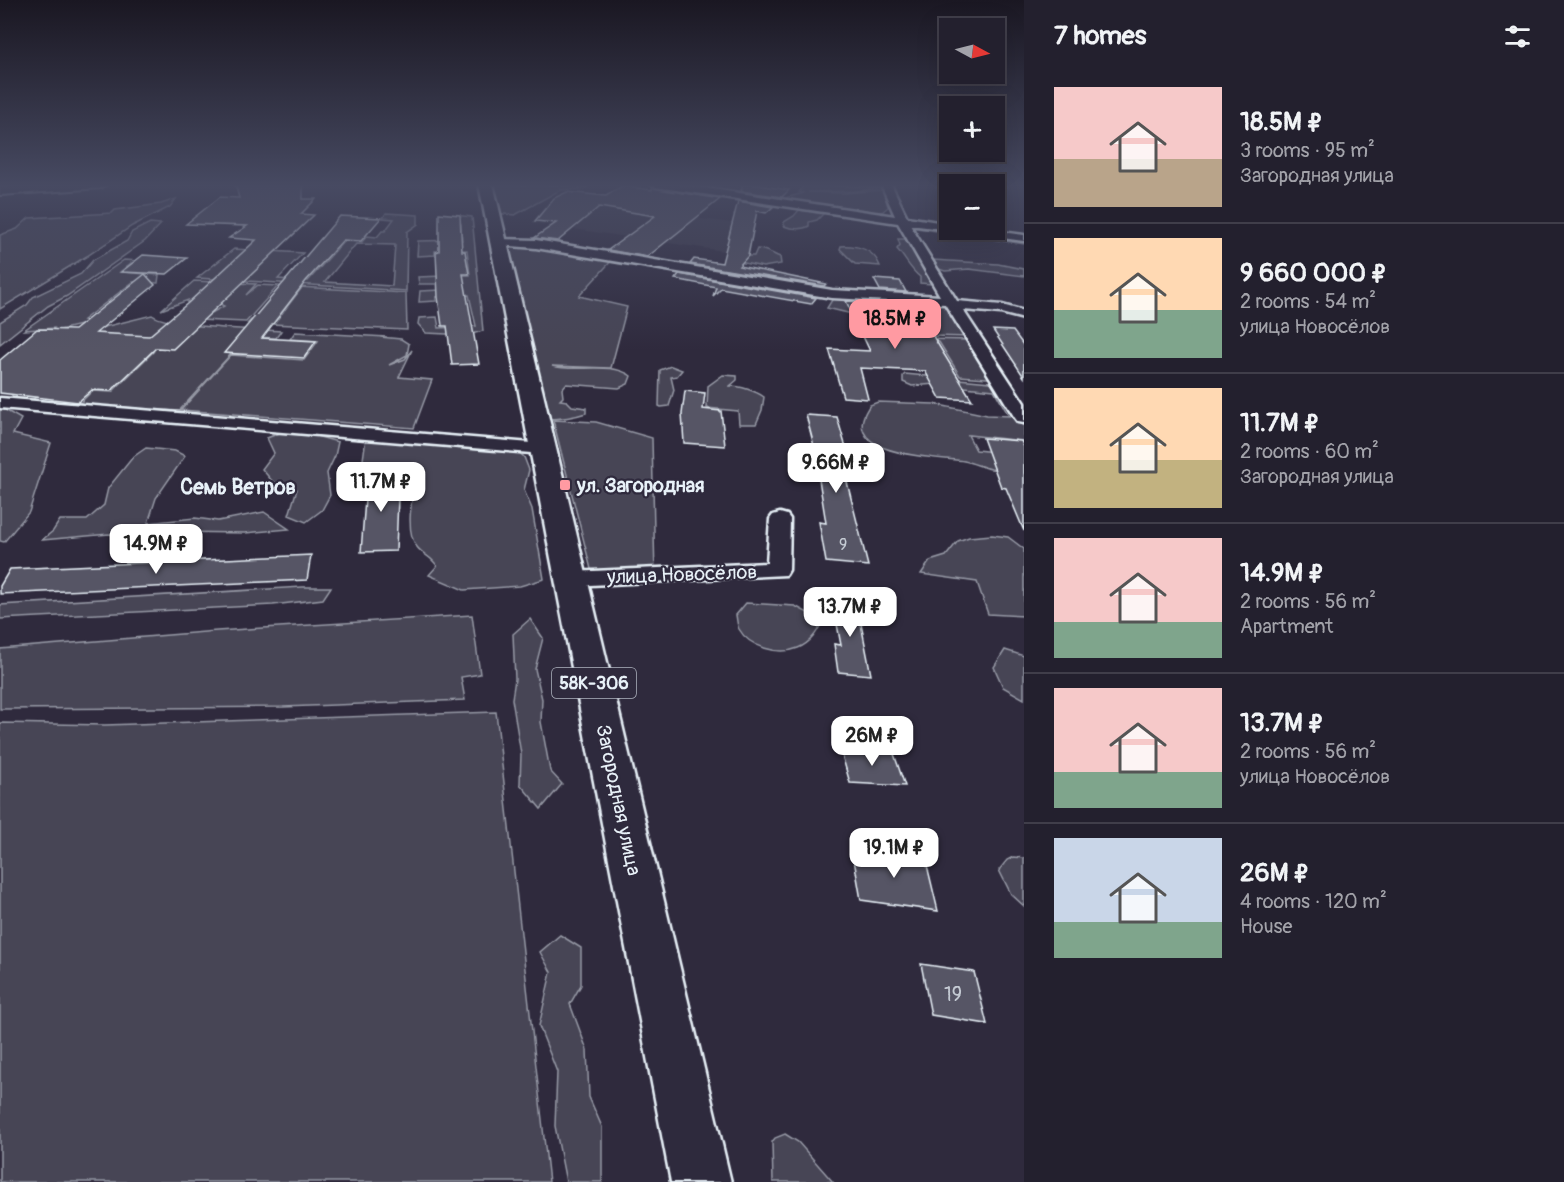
<!DOCTYPE html>
<html lang="en">
<head>
<meta charset="utf-8">
<style>
	:root { --surface:#23202e; --page:#2f2d3a; --text:#f1f3f6; --muted:#a3a3aa; --line:#403e4a; --accent:#ff9aa2 }
	body { margin:0; font-family:Pangolin,sans-serif; background:var(--page); color:var(--text); height:100vh; display:flex; flex-direction:column; font-size:22px; white-space:nowrap }
	* { box-sizing:border-box; margin:0 }
	p { font-size:20px; color:var(--muted) }
	.icon { flex:none; width:33px; height:33px; fill:none; stroke:currentColor; stroke-width:2; stroke-linecap:round; stroke-linejoin:round }
	.map { position:relative; flex:1; overflow:hidden }
	.side { display:flex; flex-direction:column; background:var(--surface); width:540px }
	.side>* { flex:none }
	.needle { width:39px; rotate:97deg }
	.buttons { position:absolute; left:939px; top:18px; display:grid; gap:12px }
	.buttons a { display:grid; place-items:center; width:66px; height:66px; border-radius:0px; background:var(--surface); box-shadow:0 6px 24px #0002,0 0 0 2px var(--line); font-size:30px }
	.price { position:absolute; translate:-50% -51px; padding:0 14px; border-radius:12px; background:#fff; color:#222; font-size:20px; line-height:39px; filter:drop-shadow(0 2px 3px #0008) }
	.price::after { content:''; position:absolute; left:50%; top:36px; width:18px; height:14px; margin-left:-9px; background:inherit; clip-path:polygon(0 0,100% 0,50% 100%) }
	.price.selected { background:var(--accent); color:#111 }
	ul { padding:0; list-style:none }
	li { display:flex; align-items:center; gap:18px; height:150px; padding:0 30px }
	li+li { border-top:2px solid var(--line) }
	li span { display:grid; place-items:center; flex:none; width:168px; height:120px; border-radius:0px; color:#555 }
	li>.icon { margin-inline-start:auto }
	span .icon { width:72px; height:72px; fill:#fffc; stroke-width:1 }
	li b { font-size:26px }
	h2 { display:flex; justify-content:space-between; align-items:center; height:72px; padding:0 30px; font-size:26px }
	main { display:flex; flex:1; min-height:0 }
	.map>svg:first-child { display:block }
	.built { fill:#3b3749 }
	.green { fill:#464455; stroke:#979aa6; stroke-width:1.5; fill-rule:evenodd }
	.building { fill:#575565; stroke:#e8f1f8; stroke-width:1.5 }
	.lines { fill:none; stroke-linecap:round; stroke-linejoin:round }
	.minor-casing { stroke:#e8f1f8; stroke-width:5 }
	.major-casing { stroke:#e8f1f8; stroke-width:4 }
	.highway-casing { stroke:#e8f1f8; stroke-width:5 }
	.minor { fill:#2f2a3d; fill-rule:evenodd }
	.major { fill:#2f2a3d; fill-rule:evenodd }
	.highway { fill:#2f2a3d; fill-rule:evenodd }
	.poi-dot { fill:#ff9aa2; stroke:#2f2a3d; stroke-width:2 }
	.labels { text-anchor:middle; stroke-width:4.5; stroke-linejoin:round; paint-order:stroke }
	.number-label { font-size:16px; fill:#c4cad3 }
	.shield { fill:#2f2a3d; stroke:#b0b5c0; stroke-width:1.5 }
	.shield-label { font-size:18px; font-weight:bold; fill:#e8f1f8 }
	.poi-label { font-size:20px; font-weight:bold; fill:#e8f1f8; stroke:#2f2a3d; text-anchor:start }
	.street-label { font-size:20px; fill:#e8f1f8; stroke:#2f2a3d }
	.near-number-label { font-size:20px; fill:#c4cad3 }
	.neighbourhood-label { font-size:21px; font-weight:bold; fill:#e8f1f8; stroke:#2f2a3d }
</style>
</head>
<body>
<main>
<div class="map">
<svg width="1024" height="1182" viewBox="0 0 1024 1182">
	<rect width="100%" height="100%" fill="#2f2a3d"/>
	<filter id="ink" filterUnits="userSpaceOnUse"><feTurbulence type="fractalNoise" baseFrequency=".0167" numOctaves="2"/><feDisplacementMap in="SourceGraphic" scale="12" xChannelSelector="R" yChannelSelector="G"/><feConvolveMatrix kernelMatrix="1 2 1 2 8 2 1 2 1" color-interpolation-filters="sRGB"/></filter>
	<g filter="url(#ink)">
		<polygon class="built" points="566,191 634,201 695,218 754,226 750,255 532,223 545,205"/>
		<g class="green">
			<polygon points="488,184 589,186 583,189 560,190 515,215 494,213"/>
			<polygon points="805,184 882,188 854,191 808,192 844,193 883,190 888,207 882,212 857,212 777,200 804,193 799,192"/>
			<polygon points="176,199 170,207 132,226 87,256 0,309 0,235 17,229 29,218 112,213 115,210 161,204"/>
			<path d="M799,210L823,214L817,220L809,222V226C802,230 791,229 784,226V222L794,216Z"/>
			<path d="M386,213L418,215V224L407,232L406,291L197,278L234,249L303,253L278,279L308,281L344,241L362,242L367,236L377,237L382,231H385L394,219L383,218ZM356,244L395,245L392,286L325,282Z"/>
			<polygon points="454,215 472,217 483,331 468,335 426,333 418,324 419,318 437,317 439,328 476,326 469,295 436,297 436,301 419,302 420,291 441,290 440,284 419,284 418,277 470,275 467,250 435,251 435,255 417,256 418,241 462,240 461,224 452,224"/>
			<polygon points="911,222 1024,240 1024,244 916,228 909,225"/>
			<polygon points="150,223 161,224 145,241 67,296 48,306 0,344 0,322 27,305 33,297 81,274 93,260 127,241 132,232"/>
			<path d="M898,239H905L909,244L931,284L920,283V277C909,268 906,259 897,249L900,245Z"/>
			<path d="M501,243L614,258L579,296L627,307L611,368L552,366C576,373 610,361 631,376L628,384L619,388L566,384L562,389L563,397L560,400L567,401L572,406L586,408V413C574,417 562,419 548,419L534,367L538,365H527Z"/>
			<path d="M841,246C858,245 874,250 880,266L855,264L840,249Z"/>
			<path d="M757,249C766,249 772,254 780,257L781,264L763,267L735,261L742,256H754Z"/>
			<polygon points="124,260 157,262 161,264 131,263 120,272 159,275 158,283 133,282 83,320 93,322 51,332 54,328 24,330"/>
			<polygon points="933,260 998,264 1024,269 1024,276 969,269 945,271 933,267"/>
			<polygon points="194,281 256,284 246,295 258,285 278,286 246,322 199,320 224,306 220,304 187,302 188,300 161,310"/>
			<polygon points="280,286 406,293 407,330 248,323 251,320 276,321 301,289 279,288"/>
			<polygon points="835,295 945,300 969,337 934,336 924,318 852,314 827,308"/>
			<path d="M152,315C170,328 256,329 281,331L276,338L255,337L239,354H231L179,411L79,404L92,391L112,392L153,352L129,351L50,386L32,400L8,399L27,383L40,343Z"/>
			<polygon points="295,332 387,337 380,337 401,339 409,344 407,355 389,365 405,359 412,350 399,377 432,380 414,428 181,410 231,355 304,360 318,341 290,339"/>
			<polygon points="920,339 972,340 999,379 960,376 939,342 911,340"/>
			<polygon points="671,366 682,370 677,376 671,377 674,390 669,406 661,407 659,406 660,370"/>
			<path d="M905,374L1001,383L1024,426V441L968,435L976,450L1024,455V473C1013,471 1002,471 991,469C982,467 973,463 964,461C939,457 833,457 870,405L878,402L934,404L987,415L1009,416L994,390L935,384L912,386L903,382V376Z"/>
			<path d="M723,375L737,376V380L730,386C740,386 756,391 764,397L762,410L756,424H739L738,411L707,408L708,386Z"/>
			<polygon points="0,407 21,419 13,434 51,443 29,512 4,542 0,541"/>
			<polygon points="553,420 596,422 652,438 655,579 595,585"/>
			<polygon points="285,431 301,432 338,442 335,456 327,473 330,495 322,510 306,522 289,515 297,489 273,482 262,469 274,453 267,438"/>
			<path d="M366,438L514,448L524,457L529,470L524,490L532,509L544,579L520,586L464,590L429,575L437,566C432,557 423,555 417,547C403,530 414,488 418,469L362,467Z"/>
			<polygon points="146,448 175,451 185,456 156,498 148,523 195,518 218,521 264,512 289,529 245,533 176,532 135,538 109,534 42,540 53,531 60,520 87,520 104,505 108,488 133,457"/>
			<polygon points="992,535 1008,537 1024,549 1024,616 988,614 977,582 921,574 930,561 946,556 958,541 969,537"/>
			<polygon points="303,587 331,587 323,599 273,605 0,619 0,605"/>
			<path d="M746,603L795,606L823,621C817,632 811,643 798,648C779,656 749,647 739,629C737,625 737,620 736,615Z"/>
			<polygon points="472,615 480,674 461,677 465,700 283,707 0,709 0,649 217,631"/>
			<polygon points="530,619 543,638 535,669 542,699 541,722 550,771 562,784 541,809 520,784 521,754 512,699 515,679 513,634"/>
			<polygon points="1005,650 1024,656 1024,699 1003,687 994,667"/>
			<polygon points="496,712 549,1182 0,1182 0,723 105,725"/>
			<polygon points="1013,857 1024,858 1024,906 1011,894 999,870 1007,860"/>
			<polygon points="560,935 581,948 581,985 570,1004 587,1050 589,1097 602,1127 602,1182 566,1182 555,1126 557,1072 539,1026 551,972 540,952"/>
			<polygon points="785,1134 798,1142 833,1182 773,1182 772,1142 775,1138"/>
		</g>
		<g class="building">
			<polygon points="235,184 303,184 303,199 316,199 301,214 314,215 173,349 156,348 111,391 92,390 78,402 0,393 0,360 37,329 74,330 145,274 155,285 96,333 149,336 188,303 256,240 229,238 247,226 186,224 220,197 239,198"/>
			<polygon points="743,184 752,184 789,190 782,197 741,191"/>
			<polygon points="622,186 652,190 652,187 720,199 647,257 608,250 655,216 599,207 558,241 534,238 556,223 535,221 554,198 567,192 606,196"/>
			<polygon points="738,201 773,207 766,213 757,211 748,256 739,266 826,284 824,286 690,264 694,259 722,263"/>
			<polygon points="439,213 460,215 462,251 465,251 469,274 463,274 479,364 452,365 447,326 442,326 438,297 436,252 439,251"/>
			<polygon points="340,216 381,218 361,241 343,240 306,281 262,338 316,341 304,358 224,353"/>
			<polygon points="143,255 187,258 167,274 121,272"/>
			<polygon points="679,274 816,298 811,304 721,288 713,296 716,287 675,279"/>
			<polygon points="874,279 900,281 906,292 880,290"/>
			<polygon points="846,301 914,305 972,400 940,398 925,371 860,368 868,399 843,397 829,349 870,351"/>
			<polygon points="993,330 1013,331 1024,346 1024,377"/>
			<polygon points="685,391 705,393 703,409 721,411 725,446 684,443 682,414"/>
			<polygon points="806,415 837,417 854,475 845,474 868,566 826,562 819,522 826,523 813,442"/>
			<polygon points="983,438 1021,441 1024,447 1024,531 1006,488 1001,487"/>
			<polygon points="399,472 396,551 361,552 367,473"/>
			<polygon points="311,555 307,580 0,594 0,586 10,569"/>
			<polygon points="832,598 859,601 863,624 861,624 871,675 838,672 834,644 841,645"/>
			<polygon points="840,748 893,751 905,786 850,783"/>
			<polygon points="852,848 925,857 938,911 861,900"/>
			<polygon points="921,964 974,972 987,1024 931,1015"/>
		</g>
		<g class="lines">
			<defs>
				<g id="minor">
					<polygon points="651,184 679,184 895,216 881,184 891,184 907,217 950,224 950,230 953,230 950,230 910,225 957,301 1002,305 1024,311 1024,319 1001,313 963,310 1024,403 1024,423 1018,422 1015,418 945,304 832,298 536,248 498,245 492,242 498,239 536,240 832,290 940,296 898,223 656,187"/>
					<polygon points="959,230 986,230 1024,235 1024,241 965,233"/>
					<polygon points="0,398 543,444 549,445 552,449 549,453 543,454 0,408"/>
					<polygon points="780,513 787,515 790,519 789,570 786,575 571,586 563,584 560,579 563,574 571,572 767,563 770,519 773,515"/>
				</g>
				<polygon id="major" points="38,184 107,184 101,188 0,195 0,187"/>
				<polygon id="highway" points="479,184 493,184 731,1182 671,1182"/>
			</defs>
			<use href="#minor" class="minor-casing"/>
			<use href="#major" class="major-casing"/>
			<use href="#highway" class="highway-casing"/>
			<use href="#minor" class="minor"/>
			<use href="#major" class="major"/>
			<use href="#highway" class="highway"/>
		</g>
	</g>
	<linearGradient id="sky" x2="0" y2="1"><stop stop-color="#1a1722"/><stop offset="0.53" stop-color="#474a62"/><stop offset="1" stop-color="#474a62" stop-opacity="0"/></linearGradient>
	<rect width="1024" height="350" fill="url(#sky)"/>
	<rect class="poi-dot" x="559" y="479" width="12" height="12" rx="3"/>
	<g class="labels">
		<g class="number-label">
			<text x="843" y="550">9</text>
		</g>
		<rect class="shield" x="552" y="668" width="84" height="30" rx="4.5"/>
		<g class="shield-label">
			<text x="594" y="689">58К-306</text>
		</g>
		<g class="poi-label">
			<text x="577" y="492">ул. Загородная</text>
		</g>
		<g class="street-label">
			<text transform="translate(682 574) rotate(-2)" y="7">улица Новосёлов</text>
			<text transform="translate(619 800) rotate(78)" y="7">Загородная улица</text>
		</g>
		<g class="near-number-label">
			<text x="953" y="1001">19</text>
		</g>
		<g class="neighbourhood-label">
			<text x="238" y="494">Семь Ветров</text>
		</g>
	</g>
</svg>
<div class="buttons">
<a><svg class="needle" viewBox="-14 -14 28 28"><path d="M0-13l5 13h-10z" fill="#e53935"/><path d="M0 13l5-13h-10z" fill="#a3a3aa"/></svg></a>
<a>+</a>
<a>−</a>
</div>
<b class="price selected" style="left:895px;top:350px">18.5M ₽</b>
<b class="price" style="left:836px;top:494px">9.66M ₽</b>
<b class="price" style="left:381px;top:513px">11.7M ₽</b>
<b class="price" style="left:156px;top:575px">14.9M ₽</b>
<b class="price" style="left:850px;top:638px">13.7M ₽</b>
<b class="price" style="left:872px;top:767px">26M ₽</b>
<b class="price" style="left:894px;top:879px">19.1M ₽</b>
</div>
<section class="side">
<h2>7 homes<svg class="icon" aria-label="filters" viewBox="0 0 24 24"><path d="M4 7h16M4 17h16"/><circle cx="9" cy="7" r="2"/><circle cx="15" cy="17" r="2"/></svg></h2>
<ul>
<li><span style="background:linear-gradient(#f6c9c9 60%,#b9a48a 0)"><svg class="icon" aria-label="home" viewBox="0 0 24 24"><path d="M3 11l9-7 9 7M6 9v11h12V9"/></svg></span><div><b>18.5M ₽</b><p>3 rooms · 95 m²</p><p>Загородная улица</p></div></li>
<li><span style="background:linear-gradient(#ffd9b3 60%,#7fa58c 0)"><svg class="icon" aria-label="home" viewBox="0 0 24 24"><path d="M3 11l9-7 9 7M6 9v11h12V9"/></svg></span><div><b>9 660 000 ₽</b><p>2 rooms · 54 m²</p><p>улица Новосёлов</p></div></li>
<li><span style="background:linear-gradient(#ffd9b3 60%,#c2b280 0)"><svg class="icon" aria-label="home" viewBox="0 0 24 24"><path d="M3 11l9-7 9 7M6 9v11h12V9"/></svg></span><div><b>11.7M ₽</b><p>2 rooms · 60 m²</p><p>Загородная улица</p></div></li>
<li><span style="background:linear-gradient(#f6c9c9 70%,#7fa58c 0)"><svg class="icon" aria-label="home" viewBox="0 0 24 24"><path d="M3 11l9-7 9 7M6 9v11h12V9"/></svg></span><div><b>14.9M ₽</b><p>2 rooms · 56 m²</p><p>Apartment</p></div></li>
<li><span style="background:linear-gradient(#f6c9c9 70%,#7fa58c 0)"><svg class="icon" aria-label="home" viewBox="0 0 24 24"><path d="M3 11l9-7 9 7M6 9v11h12V9"/></svg></span><div><b>13.7M ₽</b><p>2 rooms · 56 m²</p><p>улица Новосёлов</p></div></li>
<li><span style="background:linear-gradient(#c9d6e8 70%,#7fa58c 0)"><svg class="icon" aria-label="home" viewBox="0 0 24 24"><path d="M3 11l9-7 9 7M6 9v11h12V9"/></svg></span><div><b>26M ₽</b><p>4 rooms · 120 m²</p><p>House</p></div></li>
</ul>
</section>
</main>
</body>
</html>
